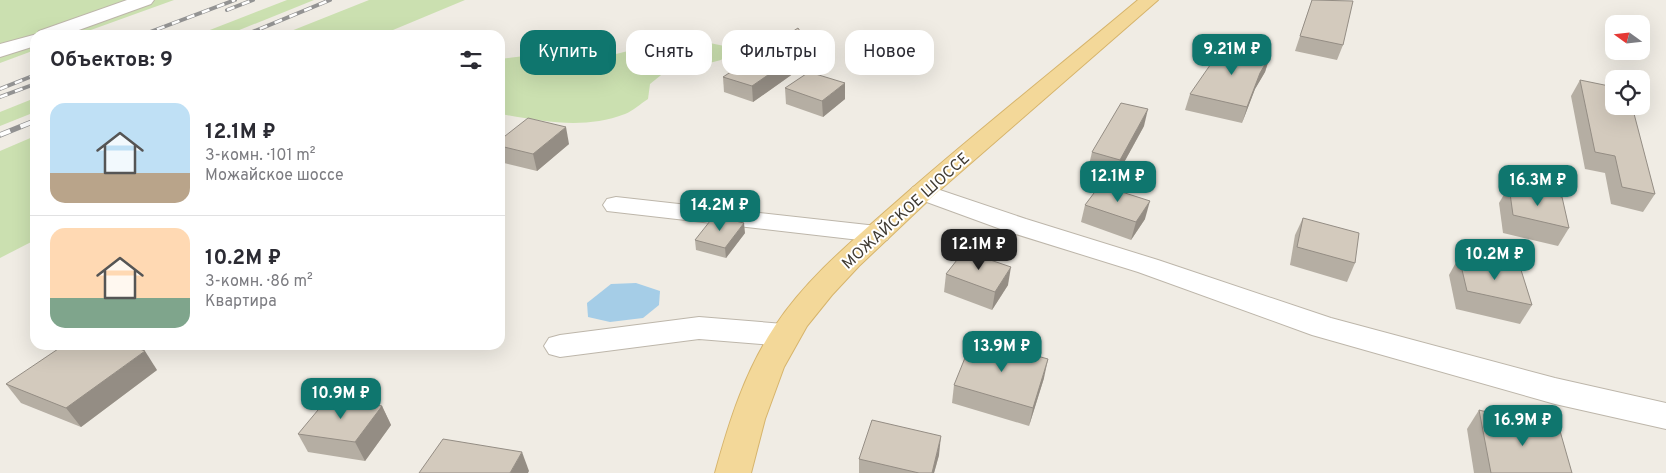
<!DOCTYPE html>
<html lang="ru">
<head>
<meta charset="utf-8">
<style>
	:root { --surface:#fff; --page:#f2f2f3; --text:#2b2b33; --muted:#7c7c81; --line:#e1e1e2; --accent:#0f766e }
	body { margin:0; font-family:Overpass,sans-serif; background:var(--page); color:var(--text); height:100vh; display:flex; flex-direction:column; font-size:19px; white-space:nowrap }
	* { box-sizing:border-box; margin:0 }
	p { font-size:16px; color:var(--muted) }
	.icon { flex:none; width:28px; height:28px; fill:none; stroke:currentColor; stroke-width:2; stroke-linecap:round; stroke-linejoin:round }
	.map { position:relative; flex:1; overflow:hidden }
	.side { position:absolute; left:30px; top:30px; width:475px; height:320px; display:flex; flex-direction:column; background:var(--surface); border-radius:15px; box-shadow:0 5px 20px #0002 }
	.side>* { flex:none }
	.guide { position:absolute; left:520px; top:30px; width:475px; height:45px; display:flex; gap:10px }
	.needle { width:32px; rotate:285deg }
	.controls { position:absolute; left:1605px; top:15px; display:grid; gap:10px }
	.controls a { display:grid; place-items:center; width:45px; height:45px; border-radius:10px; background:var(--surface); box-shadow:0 5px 20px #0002; font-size:25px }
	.price { position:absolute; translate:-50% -42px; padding:0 11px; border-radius:10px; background:var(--accent); color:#fff; font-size:16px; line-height:32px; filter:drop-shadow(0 1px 2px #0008) }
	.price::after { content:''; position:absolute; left:50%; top:30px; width:15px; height:11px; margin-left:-8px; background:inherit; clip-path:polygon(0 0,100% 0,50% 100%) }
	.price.active { background:#222; color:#fff }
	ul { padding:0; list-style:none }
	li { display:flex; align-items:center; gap:15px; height:125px; padding:0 20px }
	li+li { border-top:1px solid var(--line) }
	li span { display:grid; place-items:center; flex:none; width:140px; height:100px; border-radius:15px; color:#555 }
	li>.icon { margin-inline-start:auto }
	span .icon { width:60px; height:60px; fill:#fffc; stroke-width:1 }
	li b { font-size:21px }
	h2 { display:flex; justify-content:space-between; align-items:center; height:60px; padding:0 20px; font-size:21px }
	.chip { padding:0 18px; border-radius:15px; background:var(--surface); box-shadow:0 5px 20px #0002; font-size:18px; line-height:45px }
	.chip.active { background:var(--accent); color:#fff }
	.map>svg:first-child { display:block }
	.green { fill:#cbe0b0 }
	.water { fill:#a5cde7 }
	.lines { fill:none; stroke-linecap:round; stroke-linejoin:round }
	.minor-casing { stroke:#bdb6aa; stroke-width:2 }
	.major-casing { stroke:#d6b46c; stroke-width:2 }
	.minor { fill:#fff; fill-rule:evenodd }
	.major { fill:#f3d899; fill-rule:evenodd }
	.rail-far1-casing { stroke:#939393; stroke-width:4 }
	.rail-casing { stroke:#939393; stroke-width:5.5 }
	.rail-far1 { stroke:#fff; stroke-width:2.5; stroke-dasharray:8; stroke-linecap:butt }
	.rail { stroke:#fff; stroke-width:4; stroke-dasharray:11; stroke-linecap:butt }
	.wall { fill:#b5aea3 }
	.shaded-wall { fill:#948d84 }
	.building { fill:#d3cabd; stroke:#948d84 }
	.labels { text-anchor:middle; stroke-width:4; stroke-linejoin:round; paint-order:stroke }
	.street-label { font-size:16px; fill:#413c34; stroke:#fff }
</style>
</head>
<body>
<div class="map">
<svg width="1666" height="473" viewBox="0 0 1666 473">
	<rect width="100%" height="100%" fill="#f0ece4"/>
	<g class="green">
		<polygon points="0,0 174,0 77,35 35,35 35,50 0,63"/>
		<polygon points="287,0 314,0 227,35 197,35"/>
		<polygon points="369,0 465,0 381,35 281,35"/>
		<path d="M705,42L734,48L721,60L694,67L666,71L650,84L648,99C640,104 633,111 625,114C583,130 542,121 500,114V59L557,52L616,54L644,47Z"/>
		<polygon points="35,98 35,112 0,126 0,112"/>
		<polygon points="35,136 35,240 0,258 0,151"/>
	</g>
	<polygon class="water" points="636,283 660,291 659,305 643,318 610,322 588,317 587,303 611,284"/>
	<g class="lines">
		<defs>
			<g id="minor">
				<polygon points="127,0 154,0 151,4 65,35 35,35 35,46 0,57 0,44 37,34 39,31"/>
				<polygon points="922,184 1026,219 1158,260 1331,318 1555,378 1666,403 1666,429 1555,404 1312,335 1138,272 1006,231 913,197 909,192 913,187"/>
				<polygon points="616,197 877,226 887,228 891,234 887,240 877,242 607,211 603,205 607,199"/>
				<polygon points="699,317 784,324 795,327 800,335 795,343 784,346 699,339 560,357 549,354 544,346 549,338 560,335"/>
			</g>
			<path id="major" d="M1138,0H1158L933,196L859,266L832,295L807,326L784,367L765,419L751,473H715C729,422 745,371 775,326C806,279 851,242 894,204C973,134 1057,68 1138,0Z"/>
		</defs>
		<use href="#minor" class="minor-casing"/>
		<use href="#major" class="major-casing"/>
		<use href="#minor" class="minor"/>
		<use href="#major" class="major"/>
		<defs>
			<g id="rail-far1">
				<polyline points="227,10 253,0"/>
				<polyline points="142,35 235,0"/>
				<polyline points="245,35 330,0"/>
				<polyline points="0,89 35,75"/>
				<polyline points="0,97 35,84"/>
				<polyline points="29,124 35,121"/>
			</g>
			<polyline id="rail" points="0,135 32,122"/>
		</defs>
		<use href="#rail-far1" class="rail-far1-casing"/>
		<use href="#rail" class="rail-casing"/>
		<use href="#rail-far1" class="rail-far1"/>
		<use href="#rail" class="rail"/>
	</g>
	<g class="wall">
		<polygon points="1312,0 1343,45 1337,60 1295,51"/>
		<polygon points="810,46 811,61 753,102 724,92 723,77"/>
		<polygon points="1270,56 1265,72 1255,89 1242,123 1185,110 1190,94"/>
		<polygon points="1580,80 1655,194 1643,212 1611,204 1605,173 1585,169 1571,96"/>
		<polygon points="785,88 845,99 823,117 786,104"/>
		<polygon points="1144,126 1116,177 1088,169 1092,152"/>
		<polygon points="500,140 569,144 537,171 500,162"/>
		<polygon points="1509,186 1569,228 1558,246 1503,233 1499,203"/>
		<polygon points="1085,205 1145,219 1131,240 1081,222"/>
		<polygon points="1303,218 1355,263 1347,282 1290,265 1295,235"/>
		<polygon points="745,233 726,258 696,250 695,240"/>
		<polygon points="1459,257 1532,305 1520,324 1456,309 1449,275"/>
		<polygon points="946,274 1008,285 992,310 944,292"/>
		<polygon points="157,370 81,427 21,403 6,384"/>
		<polygon points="1044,378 1029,426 952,403 954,385"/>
		<polygon points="382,406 391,425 365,461 308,452 298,434"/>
		<polygon points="1479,410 1572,473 1474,473 1467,429"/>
		<polygon points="939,455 934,473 859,473 859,459"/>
	</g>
	<g class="shaded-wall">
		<polygon points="810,46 811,61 753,102 752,86"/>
		<polygon points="1270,56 1265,72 1255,89 1242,123 1247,107 1260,73"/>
		<polygon points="845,83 845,99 823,117 822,101"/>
		<polygon points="1148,109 1144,126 1116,177 1120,160"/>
		<polygon points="566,127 569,144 537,171 533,154"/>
		<polygon points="1150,201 1145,219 1131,240 1136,222"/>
		<polygon points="744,223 745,233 726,258 725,248"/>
		<polygon points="1011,267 1008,285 992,310 995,292"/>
		<polygon points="145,351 157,370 81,427 66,408"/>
		<polygon points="1048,359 1044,378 1029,426 1033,408"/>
		<polygon points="382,406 391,425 365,461 355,442"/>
		<polygon points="941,436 939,455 934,473 932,473"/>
		<polygon points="522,452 529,471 528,473 510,473"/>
	</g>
	<g class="building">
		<polygon points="1312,0 1353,1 1343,45 1300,36"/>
		<polygon points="798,28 810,46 752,86 723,77"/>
		<polygon points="1224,45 1270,56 1260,73 1247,107 1190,94"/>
		<polygon points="809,72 845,83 822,101 785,88"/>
		<polygon points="1580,80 1614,87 1614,106 1632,106 1655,194 1622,187 1615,156 1595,152"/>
		<polygon points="1121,103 1148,109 1120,160 1092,152"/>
		<polygon points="528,118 566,127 533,154 500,146 500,140"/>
		<polygon points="1100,185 1150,201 1136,222 1085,205"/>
		<polygon points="1509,186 1562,197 1569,228 1513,215"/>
		<polygon points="714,216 744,223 725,248 695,240"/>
		<polygon points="1303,218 1359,233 1355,263 1297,247"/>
		<polygon points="964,251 1011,267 995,292 946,274"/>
		<polygon points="1459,257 1521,270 1532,305 1467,291"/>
		<polygon points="973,338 1048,359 1033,408 954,385"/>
		<polygon points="64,345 129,345 145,351 66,408 6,384"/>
		<polygon points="328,398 382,406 355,442 298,434"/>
		<polygon points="1479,410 1560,431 1572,473 1491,473"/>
		<polygon points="872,420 941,436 932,473 919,473 859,459"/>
		<polygon points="443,439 522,452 510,473 419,473"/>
	</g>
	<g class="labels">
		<g class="street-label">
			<text transform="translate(905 210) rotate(-42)" y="6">МОЖАЙСКОЕ ШОССЕ</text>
		</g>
	</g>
</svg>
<div class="controls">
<a><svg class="needle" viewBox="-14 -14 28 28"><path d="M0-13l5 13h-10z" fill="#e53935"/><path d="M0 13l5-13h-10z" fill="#7c7c81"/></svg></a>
<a><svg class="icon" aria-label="locate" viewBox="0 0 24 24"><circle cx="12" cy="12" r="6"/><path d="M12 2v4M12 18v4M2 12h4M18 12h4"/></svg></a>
</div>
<b class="price" style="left:1232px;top:76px">9.21M ₽</b>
<b class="price" style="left:1118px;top:203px">12.1M ₽</b>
<b class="price" style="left:1538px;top:207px">16.3M ₽</b>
<b class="price" style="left:720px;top:232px">14.2M ₽</b>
<b class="price active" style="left:979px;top:271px">12.1M ₽</b>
<b class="price" style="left:1495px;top:281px">10.2M ₽</b>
<b class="price" style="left:1002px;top:373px">13.9M ₽</b>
<b class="price" style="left:341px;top:420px">10.9M ₽</b>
<b class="price" style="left:1523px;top:447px">16.9M ₽</b>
<div class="guide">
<a class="chip active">Купить</a>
<a class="chip">Снять</a>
<a class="chip">Фильтры</a>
<a class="chip">Новое</a>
</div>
<section class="side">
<h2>Объектов: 9<svg class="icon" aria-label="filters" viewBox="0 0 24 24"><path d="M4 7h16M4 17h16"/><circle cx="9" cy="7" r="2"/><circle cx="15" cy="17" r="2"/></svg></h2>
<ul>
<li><span style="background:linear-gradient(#bfe0f5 70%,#b9a48a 0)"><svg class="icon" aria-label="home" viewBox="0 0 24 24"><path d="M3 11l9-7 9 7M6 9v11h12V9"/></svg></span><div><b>12.1M ₽</b><p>3-комн. · 101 m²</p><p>Можайское шоссе</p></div></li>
<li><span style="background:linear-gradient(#ffd9b3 70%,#7fa58c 0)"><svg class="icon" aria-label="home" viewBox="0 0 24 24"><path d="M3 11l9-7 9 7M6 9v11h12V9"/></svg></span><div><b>10.2M ₽</b><p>3-комн. · 86 m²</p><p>Квартира</p></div></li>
</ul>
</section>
</div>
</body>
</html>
